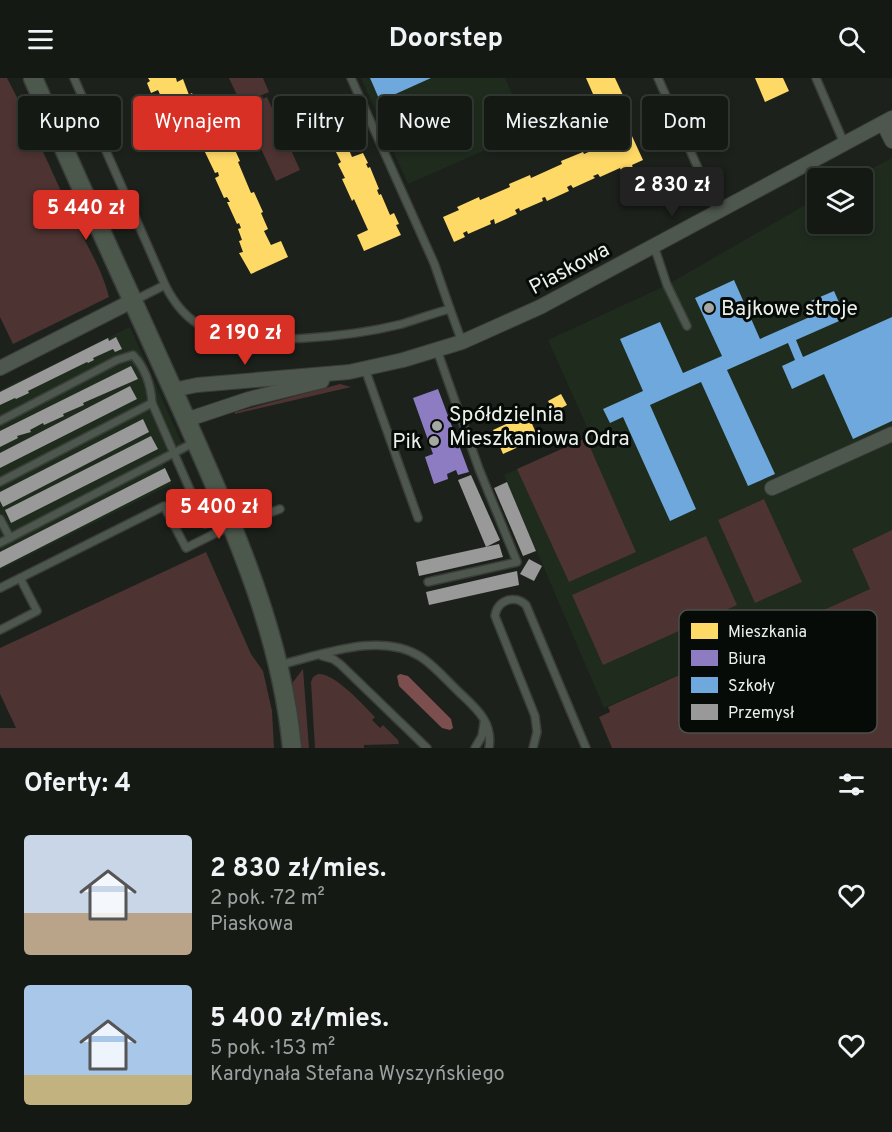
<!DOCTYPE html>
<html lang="pl">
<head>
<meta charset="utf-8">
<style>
	:root { --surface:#151914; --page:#1e221d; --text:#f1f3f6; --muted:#9da0a0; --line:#343834; --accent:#d93025 }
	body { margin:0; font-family:Overpass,sans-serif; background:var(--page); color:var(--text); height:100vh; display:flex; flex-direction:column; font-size:22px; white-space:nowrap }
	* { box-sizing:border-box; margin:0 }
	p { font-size:20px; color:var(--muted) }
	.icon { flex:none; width:33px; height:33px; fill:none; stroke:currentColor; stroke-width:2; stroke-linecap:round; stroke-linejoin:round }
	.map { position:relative; height:670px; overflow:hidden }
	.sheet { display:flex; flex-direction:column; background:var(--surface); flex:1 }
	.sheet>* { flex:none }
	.hud { position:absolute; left:18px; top:18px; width:856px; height:54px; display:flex; gap:12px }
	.controls { position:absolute; left:807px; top:90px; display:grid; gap:12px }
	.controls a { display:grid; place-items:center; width:66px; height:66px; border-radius:6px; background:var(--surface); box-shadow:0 3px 9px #0003,0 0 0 2px var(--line); font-size:30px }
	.price { position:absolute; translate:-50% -51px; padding:0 14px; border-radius:6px; background:var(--accent); color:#fff; font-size:20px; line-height:39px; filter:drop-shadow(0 2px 3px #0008) }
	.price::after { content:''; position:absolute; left:50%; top:36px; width:18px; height:14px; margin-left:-9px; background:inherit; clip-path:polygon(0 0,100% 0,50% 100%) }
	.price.current { background:#222; color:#fff }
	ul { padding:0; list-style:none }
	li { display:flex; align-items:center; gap:18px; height:150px; padding:0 24px }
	li span { display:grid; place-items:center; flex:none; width:168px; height:120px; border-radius:6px; color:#555 }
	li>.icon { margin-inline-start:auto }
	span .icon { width:72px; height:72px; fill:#fffc; stroke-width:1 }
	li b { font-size:26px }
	h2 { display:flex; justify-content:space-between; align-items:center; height:72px; padding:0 24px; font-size:26px }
	.chip { padding:0 21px; border-radius:6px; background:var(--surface); box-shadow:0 3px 9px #0003,0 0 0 2px var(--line); font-size:21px; line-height:54px }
	.chip.current { background:var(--accent); color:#fff }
	header { display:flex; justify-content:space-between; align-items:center; height:78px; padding:0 24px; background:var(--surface); font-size:27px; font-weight:700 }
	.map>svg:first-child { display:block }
	.built { fill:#1e2b1d }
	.green { fill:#4d3332 }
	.water { fill:#7c4e4e }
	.homes { fill:#ffd966 }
	.offices { fill:#8e7cc3 }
	.schools { fill:#6fa8dc }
	.industry { fill:#999 }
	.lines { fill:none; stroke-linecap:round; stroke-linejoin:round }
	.lane-casing { stroke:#3a3d39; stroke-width:10 }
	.street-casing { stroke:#3a3d39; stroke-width:16 }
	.secondary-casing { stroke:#3a3d39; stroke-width:21 }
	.lane { stroke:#4e574d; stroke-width:7 }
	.street { stroke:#4e574d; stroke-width:14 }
	.secondary { stroke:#4d584d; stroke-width:18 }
	.poi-dot { fill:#a3a9a2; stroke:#070b07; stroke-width:2 }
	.labels { text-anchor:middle; stroke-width:6; stroke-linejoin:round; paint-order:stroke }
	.street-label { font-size:21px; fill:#ecf2eb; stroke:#070b07 }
	.poi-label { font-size:21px; fill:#ecf2eb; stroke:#070b07; text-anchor:start }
	.key { fill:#070b07; stroke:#4c504b; stroke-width:1.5 }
	.key-label { font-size:16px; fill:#ecf2eb }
</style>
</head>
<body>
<header><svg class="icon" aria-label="menu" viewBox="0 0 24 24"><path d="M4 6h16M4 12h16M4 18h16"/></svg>Doorstep<svg class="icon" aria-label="search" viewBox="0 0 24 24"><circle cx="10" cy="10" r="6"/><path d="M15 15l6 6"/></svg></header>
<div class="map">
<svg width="892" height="670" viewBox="0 0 892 670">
	<rect width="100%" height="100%" fill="#1c211b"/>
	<g class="built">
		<polygon points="361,0 505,0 529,53 408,106"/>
		<polygon points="892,80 892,452 852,471 870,511 604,630 504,397 591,358 548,262 667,207 817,120 818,146 862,146 862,100 853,100"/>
		<polygon points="130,249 186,375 163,387 172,406 0,492 0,312"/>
	</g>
	<g class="green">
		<path d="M0,0H7C31,45 51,92 73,139C86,167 101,188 109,219L13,266L0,239Z"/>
		<polygon points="229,0 263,0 269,14 241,26"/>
		<polygon points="267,19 300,92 276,103 242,30"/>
		<polygon points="340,306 351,309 235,336 235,334"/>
		<polygon points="586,360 636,474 569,504 517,391"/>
		<polygon points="764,421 802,504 755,525 718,442"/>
		<polygon points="892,452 892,670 612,670 599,639 610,634 608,629 870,511 852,471"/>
		<polygon points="706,458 737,527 603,587 572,517"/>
		<polygon points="206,474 251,576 263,593 272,633 274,670 0,670 0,650 16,650 0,616 0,570"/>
		<polygon points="303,591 309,670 300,670 292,614 293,604"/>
		<path d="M318,596C335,595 363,627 375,639L372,642L380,650L383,647L398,662L399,666L364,667V670H315L311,604L313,599Z"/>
	</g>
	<polygon class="water" points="400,596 408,598 451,641 453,650 450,652 442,650 399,608 397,598"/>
	<g class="homes">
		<polygon points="148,0 176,0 177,4 183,1 189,17 192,15 197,26 202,24 209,39 211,38 216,49 221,47 228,62 230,61 240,83 238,84 251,115 254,114 263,134 261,135 268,151 264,153 271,167 281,163 288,179 251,196 239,175 243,174 239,163 242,162 238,151 241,150 239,145 237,146 227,124 230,124 227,119 224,120 215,100 219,98 218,94 215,95 204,72 207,70 205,66 201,68 196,58 190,60 185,49 188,48 186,44 182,46 177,35 171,38 166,27 168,26 166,21 163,23 158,12 151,15 147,5 150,3"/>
		<polygon points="586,0 615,0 628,28 603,39"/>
		<polygon points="755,0 783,0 789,13 765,24"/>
		<polygon points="626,45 643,82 632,87 633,90 622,94 620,90 600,99 598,96 593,98 595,100 573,110 571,107 567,109 569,113 547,123 545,119 542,120 543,123 520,133 519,130 515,132 517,136 495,146 494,141 490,143 491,146 468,156 467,153 463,155 465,159 454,164 443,139 459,132 457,129 479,119 480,122 510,109 509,106 530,97 531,100 562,86 561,83 583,74 584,76 614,63 610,52"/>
		<polygon points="347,67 352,79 363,75 368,85 366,86 368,90 370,89 379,111 377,112 379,117 381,116 390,137 394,135 399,146 396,147 401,157 364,173 357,157 368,152 354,121 352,123 342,101 345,100 338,86 341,84 335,72"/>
		<polygon points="561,316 567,327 554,334 548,323"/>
		<polygon points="528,336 538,360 503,376 493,352"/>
		<polygon points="256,411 261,425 254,428 248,415"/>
	</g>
	<polygon class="offices" points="438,311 469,394 458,397 456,392 447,396 448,401 434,406 425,379 433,376 413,320"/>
	<g class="schools">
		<polygon points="370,0 431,0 380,23"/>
		<polygon points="734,202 760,261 812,238 806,225 834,213 846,240 796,262 803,279 892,239 892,343 853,361 824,296 792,311 782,288 795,282 788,265 727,292 775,396 748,408 701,304 650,327 696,431 670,443 623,339 610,345 603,331 643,313 620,261 660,244 683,295 722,278 695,220"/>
	</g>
	<g class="industry">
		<polygon points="116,259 122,271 115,274 113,271 93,280 94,282 88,285 87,284 28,313 29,315 16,321 15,320 0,327 0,314 108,260 109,263"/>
		<polygon points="131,288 138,301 83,325 84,327 63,336 64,338 44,347 43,345 30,352 31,354 17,358 18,360 0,369 0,353"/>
		<polygon points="130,308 137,321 0,390 0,375"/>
		<polygon points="143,341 149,354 3,429 0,423 0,414"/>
		<polygon points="151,358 158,371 11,445 5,432"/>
		<polygon points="165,390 171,403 0,490 0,474"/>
		<polygon points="471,397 500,462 486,469 458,402"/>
		<polygon points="507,404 536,473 523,478 494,410"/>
		<polygon points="499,466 503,479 419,498 416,484"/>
		<polygon points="529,481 542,488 534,503 520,496"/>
		<polygon points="517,493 519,507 429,527 426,514"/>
	</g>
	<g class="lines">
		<defs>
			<g id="lane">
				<polyline points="74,0 165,207"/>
				<polyline points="351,0 434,185 450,231"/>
				<polyline points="658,0 717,133"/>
				<polyline points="816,0 844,65"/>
				<polyline points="654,168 667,207 687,248"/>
				<path d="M135,222L165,207C174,225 186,241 205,250C249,271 354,258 402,246C418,241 434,235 450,231L462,264"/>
				<polyline points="365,291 418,440"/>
				<polyline points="152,325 205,446"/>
				<path d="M0,343L117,282L133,277C145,290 151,308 152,325L0,404"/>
				<polyline points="0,441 10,460"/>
				<polyline points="0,465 195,364"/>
				<polyline points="428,504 517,484 479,391 437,272"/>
				<polyline points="0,510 164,428 186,470 220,453 280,431"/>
				<polyline points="0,552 37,533 20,500"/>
				<polyline points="322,578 333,581 340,586 427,670"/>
				<path d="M279,587C322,577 380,553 421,579C436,589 448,604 461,616C478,632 493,645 489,670"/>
				<polyline points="475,670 482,658 484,645"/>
				<path d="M533,670L537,654L535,638L495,538C497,522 515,516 526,527L586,670"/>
			</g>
			<g id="street">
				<polyline points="883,45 892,63"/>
				<polyline points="0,290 132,223"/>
				<polyline points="173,312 197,307 349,294 403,282 462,264 540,229 892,40"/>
				<polyline points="186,342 249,321 322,303"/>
				<polyline points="772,410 892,356"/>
			</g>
			<path id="secondary" d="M33,0C82,114 135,226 185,339C232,446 281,552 292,670"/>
		</defs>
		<use href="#lane" class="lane-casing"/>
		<use href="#street" class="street-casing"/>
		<use href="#secondary" class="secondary-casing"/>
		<use href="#lane" class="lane"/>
		<use href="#street" class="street"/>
		<use href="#secondary" class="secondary"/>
	</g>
	<g class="poi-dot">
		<circle cx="709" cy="230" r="6"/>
		<circle cx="437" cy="348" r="6"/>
		<circle cx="434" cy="363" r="6"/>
	</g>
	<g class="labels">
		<g class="street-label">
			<text transform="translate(569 190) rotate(-28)" y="7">Piaskowa</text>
		</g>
		<g class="poi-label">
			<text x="721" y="237">Bajkowe stroje</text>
			<text x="449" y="343">Spółdzielnia<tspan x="449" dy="24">Mieszkaniowa Odra</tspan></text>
			<text x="422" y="370" text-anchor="end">Pik</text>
		</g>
	</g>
	<rect x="679" y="532" width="198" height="123" rx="9" class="key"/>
	<rect x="691" y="545" width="27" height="16" fill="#ffd966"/>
	<rect x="691" y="572" width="27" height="16" fill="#8e7cc3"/>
	<rect x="691" y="599" width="27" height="16" fill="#6fa8dc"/>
	<rect x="691" y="626" width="27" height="16" fill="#999"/>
	<g class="key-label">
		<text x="728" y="559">Mieszkania</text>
		<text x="728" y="586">Biura</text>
		<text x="728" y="613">Szkoły</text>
		<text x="728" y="640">Przemysł</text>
	</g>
</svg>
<div class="controls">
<a><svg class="icon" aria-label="layers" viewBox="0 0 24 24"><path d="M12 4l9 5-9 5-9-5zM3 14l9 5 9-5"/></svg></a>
</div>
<b class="price current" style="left:672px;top:140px">2 830 zł</b>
<b class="price" style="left:86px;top:163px">5 440 zł</b>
<b class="price" style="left:245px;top:288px">2 190 zł</b>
<b class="price" style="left:219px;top:462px">5 400 zł</b>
<div class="hud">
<a class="chip">Kupno</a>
<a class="chip current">Wynajem</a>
<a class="chip">Filtry</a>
<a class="chip">Nowe</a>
<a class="chip">Mieszkanie</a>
<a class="chip">Dom</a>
</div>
</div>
<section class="sheet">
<h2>Oferty: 4<svg class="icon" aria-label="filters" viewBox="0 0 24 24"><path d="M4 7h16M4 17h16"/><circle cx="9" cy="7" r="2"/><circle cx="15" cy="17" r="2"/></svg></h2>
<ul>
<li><span style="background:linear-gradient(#c9d6e8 65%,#b9a48a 0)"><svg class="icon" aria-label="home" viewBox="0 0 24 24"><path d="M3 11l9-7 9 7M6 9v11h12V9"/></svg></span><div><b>2 830 zł/mies.</b><p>2 pok. · 72 m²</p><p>Piaskowa</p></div><svg class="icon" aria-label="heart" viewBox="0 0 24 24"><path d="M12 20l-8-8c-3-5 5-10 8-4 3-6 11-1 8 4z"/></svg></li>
<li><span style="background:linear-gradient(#a9c7e8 75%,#c2b280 0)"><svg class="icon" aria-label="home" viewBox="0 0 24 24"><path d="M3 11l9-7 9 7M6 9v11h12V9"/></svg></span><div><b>5 400 zł/mies.</b><p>5 pok. · 153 m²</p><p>Kardynała Stefana Wyszyńskiego</p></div><svg class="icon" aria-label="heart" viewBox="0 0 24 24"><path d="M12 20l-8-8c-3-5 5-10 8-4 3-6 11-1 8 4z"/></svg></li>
</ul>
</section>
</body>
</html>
